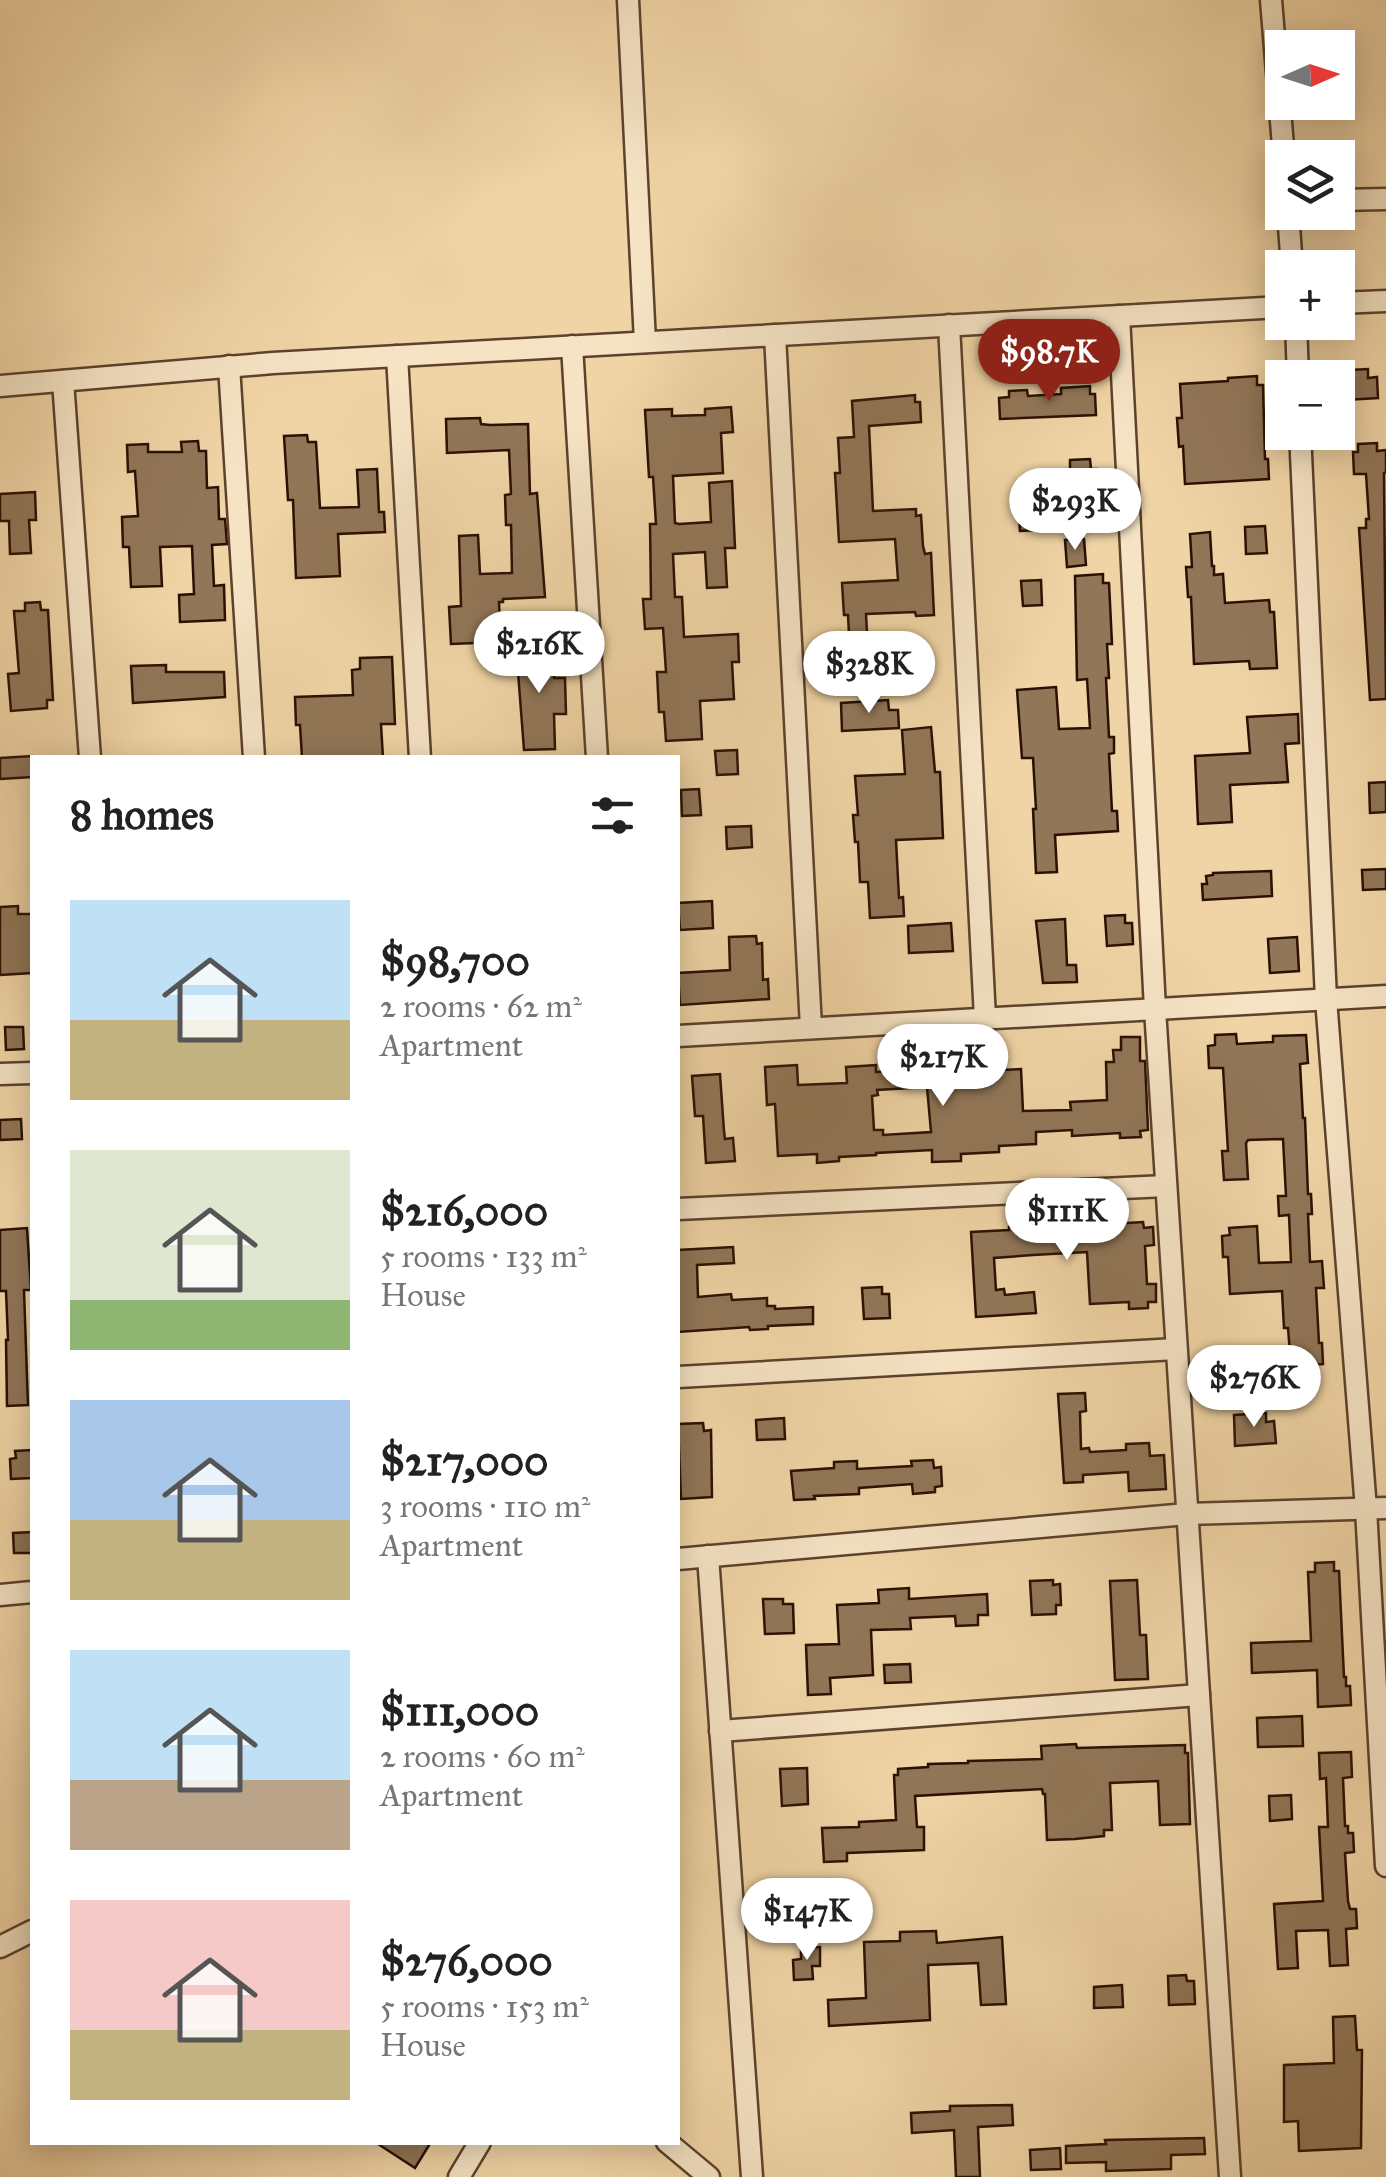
<!DOCTYPE html>
<html lang="en">
<head>
<meta charset="utf-8">
<style>
	:root { --surface:#fff; --page:#f6f6f6; --text:#222; --muted:#767676; --accent:#8f2418 }
	body { margin:0; font-family:"IM FELL Great Primer",serif; background:var(--page); color:var(--text); height:100vh; display:flex; flex-direction:column; font-size:38px; white-space:nowrap }
	* { box-sizing:border-box; margin:0 }
	p { font-size:32px; color:var(--muted) }
	.icon { flex:none; width:55px; height:55px; fill:none; stroke:currentColor; stroke-width:2; stroke-linecap:round; stroke-linejoin:round }
	.map { position:relative; flex:1; overflow:hidden }
	.side { position:absolute; left:30px; top:755px; width:650px; height:1390px; display:flex; flex-direction:column; background:var(--surface); border-radius:0px; box-shadow:0 5px 25px #0003 }
	.side>* { flex:none }
	.needle { width:65px; rotate:87deg }
	.tools { position:absolute; left:1265px; top:30px; display:grid; gap:20px }
	.tools a { display:grid; place-items:center; width:90px; height:90px; border-radius:0px; background:var(--surface); box-shadow:0 5px 25px #0003; font-size:50px }
	.price { position:absolute; translate:-50% -85px; padding:0 22px; border-radius:35px; background:#fff; color:#222; font-size:32px; line-height:65px; filter:drop-shadow(0 2px 5px #0008) }
	.price::after { content:''; position:absolute; left:50%; top:60px; width:30px; height:22px; margin-left:-15px; background:inherit; clip-path:polygon(0 0,100% 0,50% 100%) }
	.price.on { background:var(--accent); color:#fff }
	ul { padding:0; list-style:none }
	li { display:flex; align-items:center; gap:30px; height:250px; padding:0 40px }
	li span { display:grid; place-items:center; flex:none; width:280px; height:200px; border-radius:0px; color:#555 }
	li>.icon { margin-inline-start:auto }
	span .icon { width:120px; height:120px; fill:#fffc; stroke-width:1 }
	li b { font-size:42px }
	h2 { display:flex; justify-content:space-between; align-items:center; height:120px; padding:0 40px; font-size:42px }
	.map>svg:first-child { display:block }
	.building { fill:#917657; stroke:#2b1103; stroke-width:2.5; fill-rule:evenodd }
	.lines { fill:none; stroke-linecap:round; stroke-linejoin:round }
	.minor-casing { stroke:#5c422c; stroke-width:25 }
	.minor { stroke:#f5e3c4; stroke-width:20 }
</style>
</head>
<body>
<div class="map">
<svg width="1386" height="2177" viewBox="0 0 1386 2177">
	<rect width="100%" height="100%" fill="#f0d4a5"/>
	<filter id="stains"><feTurbulence type="fractalNoise" baseFrequency=".002" numOctaves="4"/><feColorMatrix values="0 0 0 0 .2 0 0 0 0 .09 0 0 0 0 .02 0 0 0 .5 -.17"/></filter>
	<radialGradient id="worn" r=".72"><stop offset=".6" stop-color="#630" stop-opacity="0"/><stop offset="1" stop-color="#630" stop-opacity=".3"/></radialGradient>
	<g class="building">
		<polygon points="1368,369 1368,378 1377,377 1378,398 1346,400 1345,379 1349,379 1349,370"/>
		<polygon points="1257,376 1257,385 1263,385 1265,459 1268,459 1269,479 1185,484 1183,446 1179,447 1177,418 1182,418 1180,384 1228,381 1228,378"/>
		<polygon points="1090,386 1090,394 1095,394 1096,415 1000,419 999,398 1009,397 1009,391 1027,390 1028,396 1061,394 1061,388"/>
		<polygon points="915,395 915,402 920,402 921,422 869,426 873,511 916,509 916,516 921,515 923,546 925,554 931,553 934,615 916,616 915,612 866,614 868,652 850,654 848,615 844,615 842,583 898,580 895,539 839,542 835,473 840,473 838,438 854,437 852,401"/>
		<polygon points="731,407 733,432 721,433 723,473 673,476 675,523 679,524 711,522 709,483 732,481 735,548 725,548 727,587 707,588 705,552 673,554 675,597 682,597 684,637 738,634 739,662 732,662 734,699 700,701 702,739 666,741 664,712 659,712 657,672 666,672 663,628 645,629 643,599 651,599 650,524 656,524 653,477 649,477 645,410 672,409 672,416 705,415 705,409"/>
		<polygon points="480,418 481,424 490,425 528,424 530,494 537,493 545,597 503,599 503,602 499,602 501,642 451,644 449,607 461,606 459,536 478,535 480,574 512,573 511,525 506,525 505,495 511,494 509,450 447,453 446,419"/>
		<polygon points="307,435 308,442 316,442 320,508 359,507 357,470 377,469 379,512 384,512 385,532 338,534 340,576 296,578 293,500 288,500 284,436"/>
		<polygon points="198,441 199,451 206,451 207,488 218,487 219,519 225,519 227,544 212,545 214,586 224,585 225,620 180,622 179,595 194,594 192,546 160,547 162,586 131,587 129,547 123,547 122,517 138,516 135,471 128,472 127,445 148,444 148,452 182,452 181,442"/>
		<polygon points="1377,443 1377,451 1386,450 1386,472 1384,473 1386,699 1370,700 1359,528 1366,528 1366,519 1369,519 1366,474 1354,474 1353,452 1358,452 1358,444"/>
		<polygon points="1090,459 1091,469 1097,469 1098,490 1063,492 1062,471 1070,471 1070,460"/>
		<polygon points="35,492 36,520 29,520 31,553 10,554 9,521 0,521 0,494"/>
		<polygon points="1103,498 1104,525 1084,526 1083,499"/>
		<polygon points="1038,504 1039,530 1020,531 1018,505"/>
		<polygon points="1265,526 1267,553 1246,554 1245,527"/>
		<polygon points="1210,532 1212,566 1214,566 1214,575 1223,574 1225,603 1269,600 1270,612 1274,612 1277,668 1250,669 1249,661 1194,664 1191,597 1188,597 1186,567 1192,567 1190,534"/>
		<polygon points="1084,539 1086,565 1067,567 1065,540"/>
		<polygon points="1103,574 1103,583 1109,583 1110,603 1112,644 1107,644 1109,678 1106,678 1109,737 1114,737 1114,753 1109,754 1112,811 1117,811 1118,831 1055,835 1057,872 1036,873 1033,809 1036,809 1033,758 1022,758 1017,690 1056,687 1059,729 1090,728 1087,679 1077,680 1075,576"/>
		<polygon points="1041,580 1042,605 1023,606 1021,581"/>
		<polygon points="40,602 41,610 48,610 53,700 47,700 47,708 11,711 8,674 19,673 14,611 25,611 25,603"/>
		<polygon points="545,644 545,653 553,652 554,678 565,678 566,714 554,714 555,749 524,750 516,646"/>
		<polygon points="392,657 395,724 381,724 383,758 302,758 300,725 296,725 295,697 353,695 352,670 360,669 360,658"/>
		<polygon points="166,665 166,672 224,672 225,697 133,703 131,666"/>
		<polygon points="888,700 889,710 898,710 899,728 842,731 841,703"/>
		<polygon points="1298,714 1299,743 1285,744 1288,782 1230,785 1232,822 1198,824 1195,756 1250,753 1247,717"/>
		<polygon points="931,727 935,772 940,772 943,838 896,840 899,898 903,897 904,916 870,918 868,882 860,882 858,842 855,842 853,815 858,815 855,776 905,774 902,730"/>
		<polygon points="737,750 738,774 717,775 715,751"/>
		<polygon points="32,756 32,777 0,779 0,758"/>
		<polygon points="1386,782 1386,812 1370,813 1369,783"/>
		<polygon points="699,789 701,815 682,816 681,790"/>
		<polygon points="751,826 752,847 727,849 726,827"/>
		<polygon points="1386,869 1386,889 1363,890 1362,870"/>
		<polygon points="1271,871 1272,896 1203,900 1202,884 1207,884 1206,876 1213,875 1213,873"/>
		<polygon points="712,901 713,928 680,930 678,903"/>
		<polygon points="18,906 18,914 32,914 32,973 0,975 0,907"/>
		<polygon points="1125,915 1125,923 1132,923 1133,944 1107,946 1105,916"/>
		<polygon points="1065,919 1067,965 1076,965 1077,982 1043,983 1036,921"/>
		<polygon points="951,923 953,951 909,953 908,926"/>
		<polygon points="756,936 757,944 762,943 763,980 768,979 769,999 680,1005 678,973 730,970 729,937"/>
		<polygon points="1297,937 1299,971 1270,973 1268,939"/>
		<polygon points="5,1027 23,1027 24,1049 6,1050"/>
		<polygon points="1236,1034 1237,1044 1273,1042 1273,1036 1306,1035 1308,1063 1300,1064 1303,1118 1305,1118 1308,1194 1311,1194 1312,1214 1308,1214 1310,1262 1322,1261 1324,1288 1316,1288 1319,1343 1322,1343 1323,1364 1291,1366 1288,1328 1284,1328 1282,1291 1230,1294 1228,1257 1223,1257 1222,1236 1230,1235 1229,1228 1257,1226 1259,1263 1291,1262 1289,1215 1279,1216 1278,1196 1286,1196 1283,1139 1248,1140 1246,1143 1248,1179 1224,1180 1222,1151 1228,1151 1223,1068 1209,1068 1208,1046 1215,1045 1215,1035"/>
		<path d="M1121,1037H1140V1061H1145L1148,1130L1140,1131L1141,1137L1120,1138V1133L1072,1136V1130L1036,1132V1144L999,1146V1152L961,1154V1161L932,1162V1150L876,1153V1155L839,1157V1161L817,1163V1154L778,1156L775,1104L767,1105L765,1067L797,1065L798,1085L847,1083L846,1067L876,1065V1072L964,1065L963,1053L1000,1051L1001,1070L1021,1069L1023,1111L1071,1110L1070,1102L1107,1100L1106,1062H1114L1113,1050H1121ZM927,1087L931,1132L883,1135V1130H874L872,1096L878,1095L877,1090Z"/>
		<polygon points="720,1074 724,1131 725,1139 733,1138 735,1161 706,1163 703,1116 695,1116 692,1076"/>
		<polygon points="21,1119 22,1139 0,1140 0,1120"/>
		<polygon points="1067,1219 1067,1225 1076,1224 1076,1226 1143,1222 1144,1228 1153,1227 1154,1245 1145,1246 1147,1284 1156,1284 1156,1302 1148,1302 1148,1308 1129,1309 1129,1302 1090,1304 1087,1252 1033,1255 994,1258 996,1290 1004,1289 1005,1295 1034,1292 1036,1313 976,1317 971,1232 1009,1230 1009,1227 1047,1225 1047,1220"/>
		<polygon points="27,1228 31,1290 24,1290 28,1405 7,1406 6,1340 8,1340 6,1291 0,1291 0,1230"/>
		<polygon points="733,1247 734,1263 697,1265 698,1297 731,1294 732,1300 767,1298 767,1306 775,1306 775,1309 813,1307 813,1324 768,1326 768,1329 750,1330 749,1327 678,1332 678,1250"/>
		<polygon points="882,1287 882,1294 889,1294 890,1318 864,1319 862,1288"/>
		<polygon points="1085,1393 1086,1411 1080,1412 1081,1449 1089,1448 1090,1452 1126,1450 1126,1444 1149,1443 1150,1456 1164,1455 1166,1489 1129,1491 1128,1472 1083,1475 1083,1482 1064,1483 1058,1394"/>
		<polygon points="1266,1413 1266,1422 1274,1421 1276,1443 1235,1446 1234,1415"/>
		<polygon points="784,1418 785,1439 757,1440 756,1420"/>
		<polygon points="703,1423 704,1431 711,1430 712,1497 681,1499 678,1424"/>
		<polygon points="32,1450 32,1478 11,1479 10,1459 16,1458 15,1451"/>
		<polygon points="933,1460 934,1468 941,1467 942,1486 935,1487 935,1492 913,1494 912,1484 859,1488 859,1494 814,1496 815,1499 794,1500 791,1471 834,1468 834,1462 857,1461 857,1469 912,1466 911,1461"/>
		<polygon points="32,1532 32,1553 14,1553 13,1533"/>
		<polygon points="1334,1562 1334,1571 1339,1571 1344,1677 1346,1677 1346,1686 1350,1686 1351,1705 1318,1707 1317,1670 1252,1673 1251,1643 1311,1641 1308,1572 1315,1572 1315,1563"/>
		<polygon points="1053,1580 1053,1585 1060,1584 1061,1605 1056,1605 1056,1614 1032,1615 1030,1581"/>
		<polygon points="1137,1580 1140,1635 1146,1635 1148,1679 1115,1680 1110,1581"/>
		<polygon points="909,1588 909,1599 987,1594 988,1615 978,1615 978,1625 956,1626 955,1616 910,1618 911,1629 871,1630 873,1675 830,1678 831,1694 808,1695 806,1645 839,1644 837,1605 879,1603 878,1590"/>
		<polygon points="763,1599 783,1599 783,1604 793,1604 794,1633 765,1634"/>
		<polygon points="910,1664 911,1682 885,1683 884,1665"/>
		<polygon points="1302,1716 1303,1746 1258,1747 1257,1718"/>
		<polygon points="1076,1744 1077,1748 1185,1745 1185,1753 1188,1753 1190,1824 1160,1825 1158,1781 1110,1783 1112,1830 1104,1830 1104,1836 1075,1839 1047,1840 1045,1794 1043,1794 1042,1789 915,1796 917,1827 924,1827 924,1850 847,1853 847,1861 824,1862 822,1828 859,1827 859,1822 896,1820 894,1775 898,1775 898,1769 928,1767 928,1764 968,1763 968,1761 1042,1759 1041,1746"/>
		<polygon points="1351,1752 1352,1777 1343,1778 1345,1826 1348,1826 1348,1833 1353,1833 1354,1852 1345,1853 1348,1901 1350,1909 1356,1909 1357,1928 1346,1929 1348,1965 1330,1966 1328,1930 1296,1931 1298,1968 1278,1969 1274,1904 1323,1901 1319,1827 1328,1827 1326,1778 1320,1779 1319,1753"/>
		<polygon points="807,1768 808,1804 782,1806 780,1769"/>
		<polygon points="1291,1795 1292,1819 1270,1821 1269,1796"/>
		<polygon points="936,1931 937,1943 1002,1937 1006,2004 981,2005 978,1963 928,1965 930,2020 829,2026 828,2000 866,1998 864,1942 900,1941 900,1932"/>
		<polygon points="820,1947 820,1966 812,1966 813,1979 794,1980 793,1960 801,1959 801,1948"/>
		<polygon points="1186,1975 1187,1981 1194,1981 1195,2004 1169,2005 1168,1976"/>
		<polygon points="1122,1985 1123,2007 1094,2008 1094,1987"/>
		<polygon points="1355,2016 1357,2050 1362,2050 1361,2148 1299,2151 1298,2121 1284,2122 1284,2065 1334,2063 1333,2017"/>
		<polygon points="1012,2105 1013,2125 978,2127 980,2177 956,2177 954,2130 912,2133 911,2113 950,2111 950,2106"/>
		<polygon points="1204,2138 1205,2154 1171,2155 1171,2169 1106,2171 1106,2162 1066,2163 1066,2146 1106,2144 1105,2140"/>
		<polygon points="375,2142 431,2142 415,2168"/>
		<polygon points="1060,2148 1061,2169 1031,2170 1030,2150"/>
	</g>
	<g class="lines">
		<defs>
			<g id="minor">
				<polyline points="628,0 645,342"/>
				<polyline points="1271,0 1284,158"/>
				<polyline points="1338,200 1386,199"/>
				<polyline points="1288,212 1292,268"/>
				<polyline points="1338,303 1386,301"/>
				<polyline points="1119,316 1155,1009 1230,2177"/>
				<polyline points="1296,322 1298,378"/>
				<polyline points="949,325 985,1018"/>
				<polyline points="775,335 811,1028"/>
				<polyline points="572,346 597,758"/>
				<polyline points="397,356 420,758"/>
				<polyline points="229,366 254,758"/>
				<polyline points="63,381 90,758"/>
				<polyline points="0,386 273,363 1282,307"/>
				<polyline points="1300,432 1326,999 1366,1509 1386,1866"/>
				<polyline points="678,1036 1386,996"/>
				<polyline points="0,1074 32,1073"/>
				<polyline points="678,1209 1166,1186"/>
				<polyline points="678,1377 1176,1349"/>
				<polyline points="708,1556 752,2177"/>
				<polyline points="678,1559 1187,1514 1386,1508"/>
				<polyline points="0,1595 32,1592"/>
				<polyline points="720,1731 1199,1695"/>
				<polyline points="0,1947 32,1931"/>
				<polyline points="667,2142 709,2177"/>
				<polyline points="459,2177 480,2142"/>
			</g>
		</defs>
		<use href="#minor" class="minor-casing"/>
		<use href="#minor" class="minor"/>
	</g>
	<rect width="100%" height="100%" filter="url(#stains)"/>
	<rect width="100%" height="100%" fill="url(#worn)"/>
</svg>
<div class="tools">
<a><svg class="needle" viewBox="-14 -14 28 28"><path d="M0-13l5 13h-10z" fill="#e53935"/><path d="M0 13l5-13h-10z" fill="#767676"/></svg></a>
<a><svg class="icon" aria-label="layers" viewBox="0 0 24 24"><path d="M12 4l9 5-9 5-9-5zM3 14l9 5 9-5"/></svg></a>
<a>+</a>
<a>−</a>
</div>
<b class="price on" style="left:1049px;top:404px">$98.7K</b>
<b class="price" style="left:1075px;top:553px">$293K</b>
<b class="price" style="left:539px;top:696px">$216K</b>
<b class="price" style="left:869px;top:716px">$328K</b>
<b class="price" style="left:943px;top:1109px">$217K</b>
<b class="price" style="left:1067px;top:1263px">$111K</b>
<b class="price" style="left:1254px;top:1430px">$276K</b>
<b class="price" style="left:807px;top:1963px">$147K</b>
<section class="side">
<h2>8 homes<svg class="icon" aria-label="filters" viewBox="0 0 24 24"><path d="M4 7h16M4 17h16"/><circle cx="9" cy="7" r="2"/><circle cx="15" cy="17" r="2"/></svg></h2>
<ul>
<li><span style="background:linear-gradient(#bfe0f5 60%,#c2b280 0)"><svg class="icon" aria-label="home" viewBox="0 0 24 24"><path d="M3 11l9-7 9 7M6 9v11h12V9"/></svg></span><div><b>$98,700</b><p>2 rooms · 62 m²</p><p>Apartment</p></div></li>
<li><span style="background:linear-gradient(#dfe7d0 75%,#8fb573 0)"><svg class="icon" aria-label="home" viewBox="0 0 24 24"><path d="M3 11l9-7 9 7M6 9v11h12V9"/></svg></span><div><b>$216,000</b><p>5 rooms · 133 m²</p><p>House</p></div></li>
<li><span style="background:linear-gradient(#a9c7e8 60%,#c2b280 0)"><svg class="icon" aria-label="home" viewBox="0 0 24 24"><path d="M3 11l9-7 9 7M6 9v11h12V9"/></svg></span><div><b>$217,000</b><p>3 rooms · 110 m²</p><p>Apartment</p></div></li>
<li><span style="background:linear-gradient(#bfe0f5 65%,#b9a48a 0)"><svg class="icon" aria-label="home" viewBox="0 0 24 24"><path d="M3 11l9-7 9 7M6 9v11h12V9"/></svg></span><div><b>$111,000</b><p>2 rooms · 60 m²</p><p>Apartment</p></div></li>
<li><span style="background:linear-gradient(#f6c9c9 65%,#c2b280 0)"><svg class="icon" aria-label="home" viewBox="0 0 24 24"><path d="M3 11l9-7 9 7M6 9v11h12V9"/></svg></span><div><b>$276,000</b><p>5 rooms · 153 m²</p><p>House</p></div></li>
</ul>
</section>
</div>
</body>
</html>
